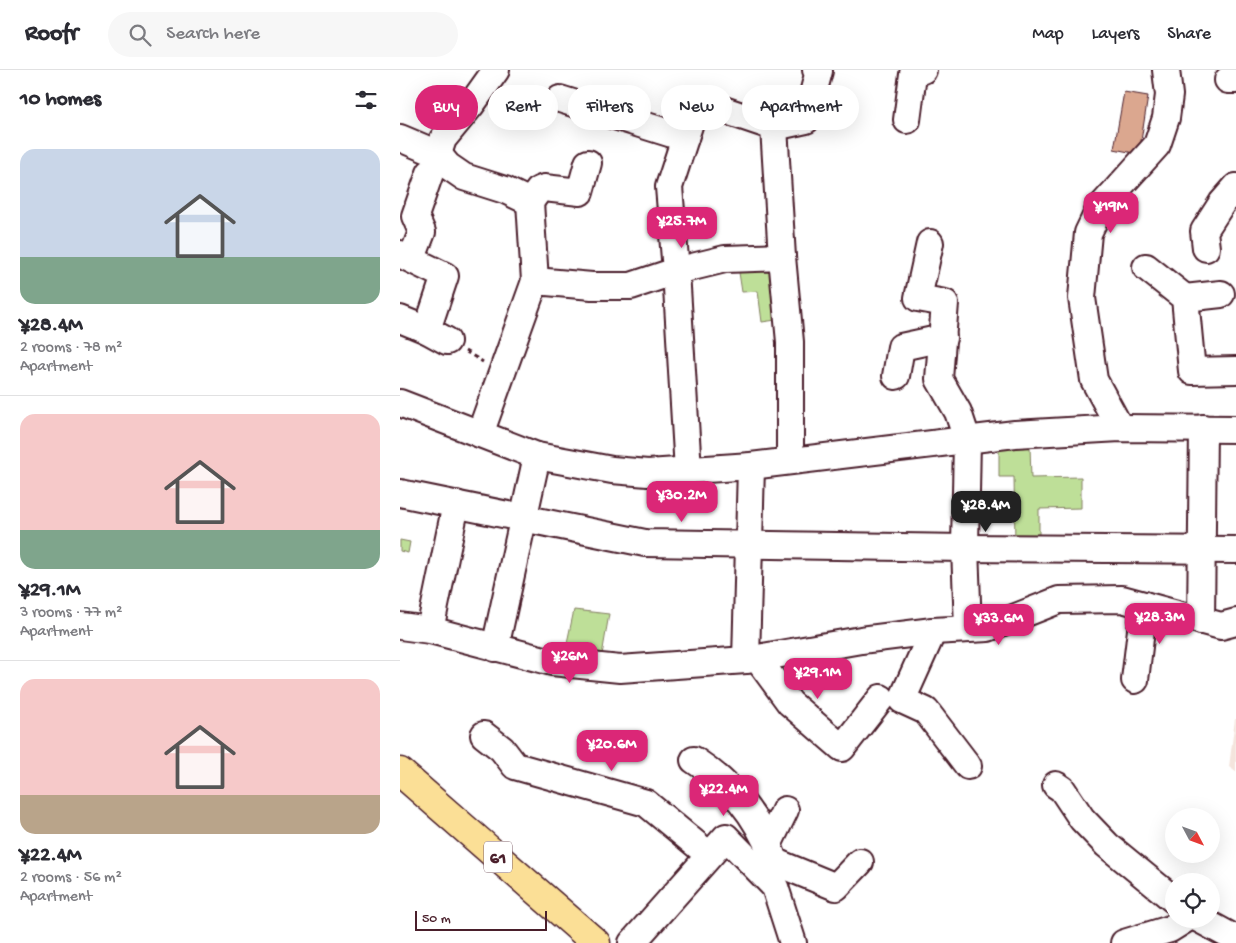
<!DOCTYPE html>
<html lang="en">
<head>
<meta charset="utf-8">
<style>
	:root { --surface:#fff; --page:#f7f7f7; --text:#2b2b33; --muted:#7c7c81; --line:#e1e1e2; --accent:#db2777 }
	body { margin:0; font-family:"Gochi Hand",sans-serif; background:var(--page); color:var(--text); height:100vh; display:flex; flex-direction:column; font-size:19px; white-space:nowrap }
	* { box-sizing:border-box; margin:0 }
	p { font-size:16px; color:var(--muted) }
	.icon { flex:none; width:28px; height:28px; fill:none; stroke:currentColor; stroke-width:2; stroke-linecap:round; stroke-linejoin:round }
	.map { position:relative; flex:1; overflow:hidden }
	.details { display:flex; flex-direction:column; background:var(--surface); width:400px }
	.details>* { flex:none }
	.banner { position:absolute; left:15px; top:15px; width:475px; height:45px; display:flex; gap:10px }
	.needle { width:32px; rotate:131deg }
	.buttons { position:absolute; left:765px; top:738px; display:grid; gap:10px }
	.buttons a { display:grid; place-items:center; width:55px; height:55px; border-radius:50%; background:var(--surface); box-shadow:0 5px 20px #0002; font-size:25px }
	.scale { position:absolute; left:15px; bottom:12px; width:132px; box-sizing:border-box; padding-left:5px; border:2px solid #4a1f2b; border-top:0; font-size:14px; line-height:18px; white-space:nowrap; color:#4a1f2b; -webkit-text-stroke:4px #fff; paint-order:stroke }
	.price { position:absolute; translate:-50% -42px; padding:0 11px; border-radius:10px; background:var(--accent); color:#fff; font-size:16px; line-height:32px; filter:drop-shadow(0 1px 2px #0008) }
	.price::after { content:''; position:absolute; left:50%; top:30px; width:15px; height:11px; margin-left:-8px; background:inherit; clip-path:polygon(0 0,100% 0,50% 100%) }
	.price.current { background:#222; color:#fff }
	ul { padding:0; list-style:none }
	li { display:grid; align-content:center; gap:10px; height:265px; padding:0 20px }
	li+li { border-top:1px solid var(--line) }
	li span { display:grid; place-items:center; height:155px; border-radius:15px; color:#555 }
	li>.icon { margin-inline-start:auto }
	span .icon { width:90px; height:90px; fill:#fffc; stroke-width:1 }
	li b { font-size:21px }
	h2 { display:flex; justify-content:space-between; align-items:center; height:60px; padding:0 20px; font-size:21px }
	.pill { padding:0 18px; border-radius:22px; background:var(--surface); box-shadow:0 5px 20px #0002; font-size:18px; line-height:45px }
	.pill.current { background:var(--accent); color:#fff }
	header { display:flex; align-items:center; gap:30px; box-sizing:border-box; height:70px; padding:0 25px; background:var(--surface); border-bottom:1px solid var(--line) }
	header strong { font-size:24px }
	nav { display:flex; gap:28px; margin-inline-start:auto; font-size:18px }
	.search { width:350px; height:45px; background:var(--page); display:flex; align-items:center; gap:12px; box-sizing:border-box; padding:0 18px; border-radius:28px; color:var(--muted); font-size:19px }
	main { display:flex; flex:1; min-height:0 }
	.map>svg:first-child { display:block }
	.built { fill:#f4e5dd }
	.green { fill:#bedf98; stroke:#847f62 }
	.building { fill:#dba78f; stroke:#4a1f2b }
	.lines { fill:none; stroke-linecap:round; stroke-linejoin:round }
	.minor-casing { stroke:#4a1f2b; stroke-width:30 }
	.major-casing { stroke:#4a1f2b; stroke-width:31 }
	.path { stroke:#4a1f2b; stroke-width:3; stroke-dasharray:5 4; stroke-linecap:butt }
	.minor { stroke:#fff; stroke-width:26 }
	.major { stroke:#fbdf96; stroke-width:28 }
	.labels { text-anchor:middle; stroke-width:4.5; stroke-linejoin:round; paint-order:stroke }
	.shield { fill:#fff; stroke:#80626b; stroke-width:1 }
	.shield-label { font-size:18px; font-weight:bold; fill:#4a1f2b }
</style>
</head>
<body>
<header>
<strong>Roofr</strong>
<div class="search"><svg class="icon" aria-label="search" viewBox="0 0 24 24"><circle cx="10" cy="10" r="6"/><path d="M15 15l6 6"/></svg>Search here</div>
<nav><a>Map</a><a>Layers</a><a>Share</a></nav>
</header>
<main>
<section class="details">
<h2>10 homes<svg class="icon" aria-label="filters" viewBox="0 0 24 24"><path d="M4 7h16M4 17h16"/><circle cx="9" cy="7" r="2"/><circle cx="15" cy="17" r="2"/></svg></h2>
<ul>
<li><span style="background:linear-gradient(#c9d6e8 70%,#7fa58c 0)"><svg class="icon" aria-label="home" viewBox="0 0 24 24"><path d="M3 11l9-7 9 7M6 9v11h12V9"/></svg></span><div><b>¥28.4M</b><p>2 rooms · 78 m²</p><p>Apartment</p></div></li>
<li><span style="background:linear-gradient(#f6c9c9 75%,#7fa58c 0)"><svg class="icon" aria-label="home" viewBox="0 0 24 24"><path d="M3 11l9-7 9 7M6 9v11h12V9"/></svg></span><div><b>¥29.1M</b><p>3 rooms · 77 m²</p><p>Apartment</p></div></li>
<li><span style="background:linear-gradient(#f6c9c9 75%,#b9a48a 0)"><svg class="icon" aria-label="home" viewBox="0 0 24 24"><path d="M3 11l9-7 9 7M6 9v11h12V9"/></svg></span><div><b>¥22.4M</b><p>2 rooms · 56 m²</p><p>Apartment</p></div></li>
</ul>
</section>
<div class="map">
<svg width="836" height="873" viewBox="0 0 836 873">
	<rect width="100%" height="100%" fill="#fff"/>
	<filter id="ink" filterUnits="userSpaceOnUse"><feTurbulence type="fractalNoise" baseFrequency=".02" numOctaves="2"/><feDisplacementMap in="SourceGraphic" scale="10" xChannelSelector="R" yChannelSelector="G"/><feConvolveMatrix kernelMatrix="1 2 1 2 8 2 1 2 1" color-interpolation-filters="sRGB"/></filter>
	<g filter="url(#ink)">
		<polygon class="built" points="835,649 836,649 836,702 829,697"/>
		<g class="green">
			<polygon points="374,194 383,249 362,252 358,221 342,222 338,196"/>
			<polygon points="630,376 631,408 681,407 681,438 639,439 639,474 615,474 614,407 599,407 599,377"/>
			<polygon points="0,470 10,472 8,483 0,481"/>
			<polygon points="174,540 209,544 201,591 164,587"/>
		</g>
		<polygon class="building" points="724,22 748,26 739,84 714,79"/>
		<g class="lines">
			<defs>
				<g id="minor">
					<polyline points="828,10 836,10"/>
					<polyline points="160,29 285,68"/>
					<polyline points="507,50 513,4 523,0"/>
					<polyline points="374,57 382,187"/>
					<polyline points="0,68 38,84 48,96 64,107 105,120 130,132 135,211"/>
					<polyline points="38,84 43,69 71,35 96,0"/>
					<polyline points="130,132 139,120 144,118 180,122 188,93"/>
					<polyline points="530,173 518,228 545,233 539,309 558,342 567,369 565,478 568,558"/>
					<polyline points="806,178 804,161 822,133 836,117"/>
					<polyline points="0,184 45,206 27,260 0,249"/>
					<polyline points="12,188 22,162 15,146 30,103"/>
					<polyline points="746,197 785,228 792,301 836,300"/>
					<polyline points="785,228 821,224"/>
					<polyline points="27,260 47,271"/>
					<polyline points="496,306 501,277 543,268"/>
					<polyline points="0,333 137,386 212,400 248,403 351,396 615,364 720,358 836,359"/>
					<polyline points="720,358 694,310 682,228 688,163 700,138 757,75 766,48 769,25 766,0"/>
					<polyline points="80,364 135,211 192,216 231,216 276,201 325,189 382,187 390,272 390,391"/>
					<polyline points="288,401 276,201 269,117 297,31 374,57 406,50 419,1 416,0"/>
					<polyline points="0,423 245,473 565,478 836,480"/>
					<polyline points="801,551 803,358"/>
					<polyline points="0,556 30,560 152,592 220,599 346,590 461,570 533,561 588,558 659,530 722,529 821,556 836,552"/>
					<polyline points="30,560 56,434"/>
					<polyline points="533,561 502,630 526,641 568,696"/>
					<polyline points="95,578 137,386"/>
					<polyline points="357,588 390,633 442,678 481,628"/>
					<polyline points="346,590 351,396"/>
					<polyline points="735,610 744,535"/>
					<polyline points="84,665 102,679 115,696 246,733 309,785"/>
					<path d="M294,690C331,714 356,744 372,785L363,803"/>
					<polyline points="656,715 662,719 682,749 707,775 774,830"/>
					<polyline points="368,775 385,740"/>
					<polyline points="363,803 380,794 436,817 460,792"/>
					<polyline points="799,849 836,869"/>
					<polyline points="232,873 326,767 375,817 393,873"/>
					<polyline points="724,873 770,859 786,849"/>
				</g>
				<polyline id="major" points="0,702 196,873"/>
			</defs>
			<use href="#minor" class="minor-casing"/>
			<use href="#major" class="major-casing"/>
			<polyline class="path" points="65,281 83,292"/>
			<use href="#minor" class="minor"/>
			<use href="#major" class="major"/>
		</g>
	</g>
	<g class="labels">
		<rect class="shield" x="84" y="771.5" width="28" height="31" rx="4"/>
		<g class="shield-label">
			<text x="98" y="793">61</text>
		</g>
	</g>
</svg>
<div class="buttons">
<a><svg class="needle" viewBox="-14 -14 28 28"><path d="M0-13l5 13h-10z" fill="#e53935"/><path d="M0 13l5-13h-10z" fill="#7c7c81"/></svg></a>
<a><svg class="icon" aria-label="locate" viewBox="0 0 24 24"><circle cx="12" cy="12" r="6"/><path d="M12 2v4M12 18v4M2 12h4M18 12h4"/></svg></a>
</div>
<div class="scale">50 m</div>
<b class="price" style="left:711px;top:164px">¥19M</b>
<b class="price" style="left:282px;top:179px">¥25.7M</b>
<b class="price" style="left:282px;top:453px">¥30.2M</b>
<b class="price current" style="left:586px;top:463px">¥28.4M</b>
<b class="price" style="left:760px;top:575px">¥28.3M</b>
<b class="price" style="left:599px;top:576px">¥33.6M</b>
<b class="price" style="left:170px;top:614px">¥26M</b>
<b class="price" style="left:418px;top:630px">¥29.1M</b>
<b class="price" style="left:212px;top:702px">¥20.6M</b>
<b class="price" style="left:324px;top:747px">¥22.4M</b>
<div class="banner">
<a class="pill current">Buy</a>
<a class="pill">Rent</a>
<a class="pill">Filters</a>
<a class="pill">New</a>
<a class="pill">Apartment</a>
</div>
</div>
</main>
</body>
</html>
